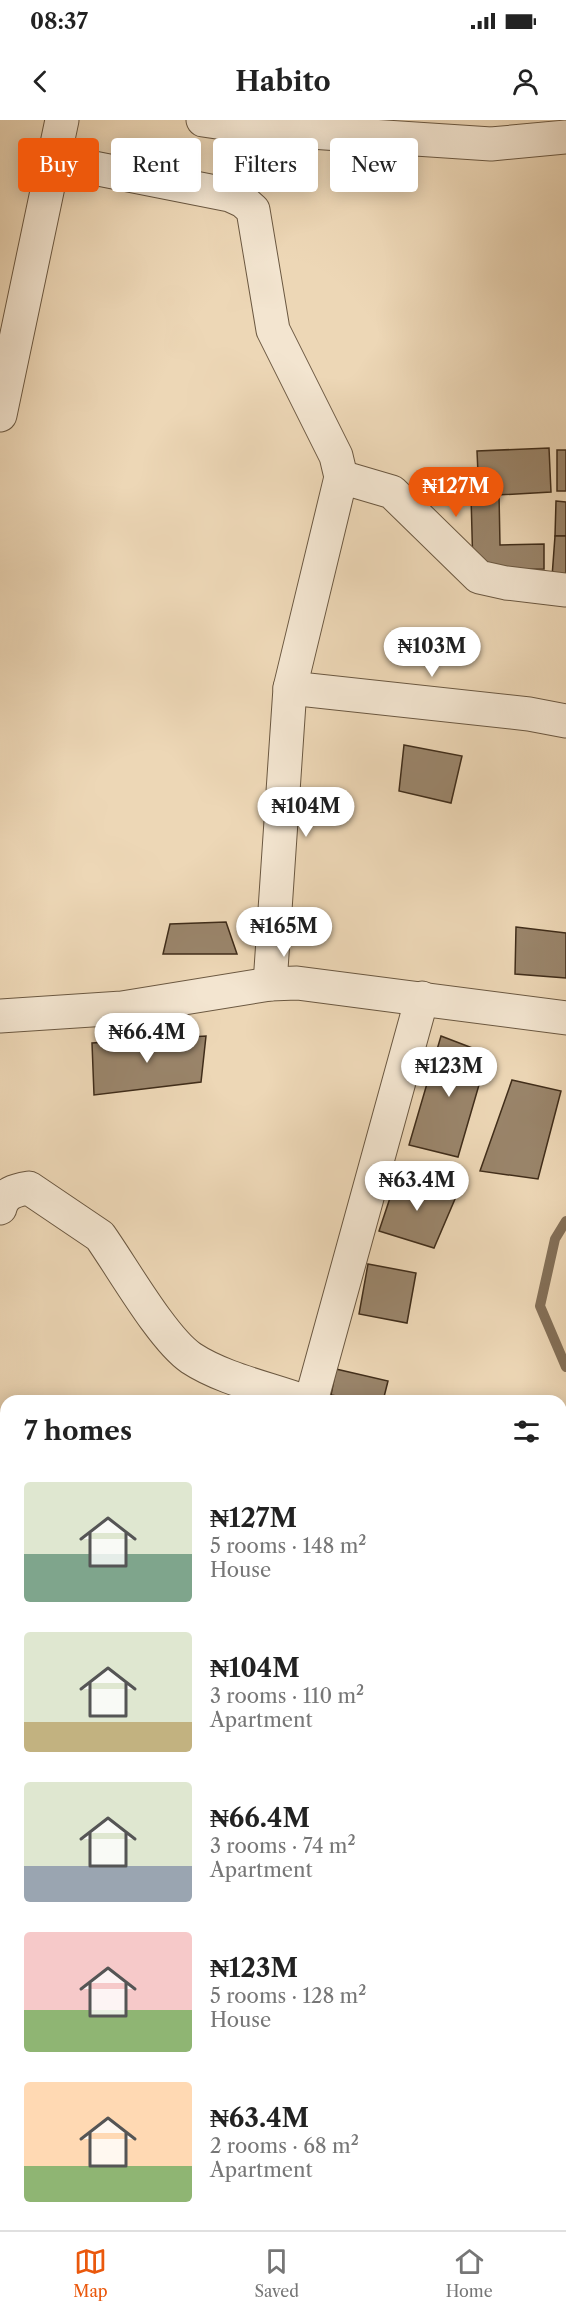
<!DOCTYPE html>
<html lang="en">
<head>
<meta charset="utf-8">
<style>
	:root { --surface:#fff; --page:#f2f2f2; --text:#222; --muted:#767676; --line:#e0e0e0; --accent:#ea580c }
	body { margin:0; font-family:"Libre Caslon Text",serif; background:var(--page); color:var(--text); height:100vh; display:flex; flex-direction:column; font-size:22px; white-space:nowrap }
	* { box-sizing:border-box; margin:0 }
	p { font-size:20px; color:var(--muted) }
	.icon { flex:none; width:33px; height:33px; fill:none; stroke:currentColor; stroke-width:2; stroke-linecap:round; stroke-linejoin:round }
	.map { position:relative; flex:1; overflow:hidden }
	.side { position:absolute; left:0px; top:1275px; width:567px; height:836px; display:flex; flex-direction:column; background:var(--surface); border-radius:18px 18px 0 0; box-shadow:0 3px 15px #0003 }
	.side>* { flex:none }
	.guide { position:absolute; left:18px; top:18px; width:531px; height:54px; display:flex; gap:12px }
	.price { position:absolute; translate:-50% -51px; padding:0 14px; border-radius:21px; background:#fff; color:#222; font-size:20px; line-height:39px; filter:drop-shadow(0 2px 3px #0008) }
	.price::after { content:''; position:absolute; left:50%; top:36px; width:18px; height:14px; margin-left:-9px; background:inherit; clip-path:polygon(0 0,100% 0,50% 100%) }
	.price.active { background:var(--accent); color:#fff }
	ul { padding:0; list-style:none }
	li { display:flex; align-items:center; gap:18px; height:150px; padding:0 24px }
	li span { display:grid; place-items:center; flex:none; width:168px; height:120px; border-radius:6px; color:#555 }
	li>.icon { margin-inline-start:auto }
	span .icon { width:72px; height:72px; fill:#fffc; stroke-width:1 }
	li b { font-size:26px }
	h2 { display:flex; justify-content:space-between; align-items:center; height:72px; padding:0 24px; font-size:26px }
	.chip { padding:0 21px; border-radius:6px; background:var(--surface); box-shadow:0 3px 15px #0003; font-size:21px; line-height:54px }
	.chip.active { background:var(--accent); color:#fff }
	.status { display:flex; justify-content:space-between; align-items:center; height:42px; padding:0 30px; background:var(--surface); direction:ltr }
	.status svg { height:16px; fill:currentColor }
	header { display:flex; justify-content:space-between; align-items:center; height:78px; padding:0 24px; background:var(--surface); font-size:27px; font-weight:700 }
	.tabs { display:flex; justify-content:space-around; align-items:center; height:84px; border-top:2px solid var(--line); background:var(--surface); font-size:16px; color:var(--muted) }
	.tabs a { display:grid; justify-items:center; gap:3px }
	.tabs .active { color:var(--accent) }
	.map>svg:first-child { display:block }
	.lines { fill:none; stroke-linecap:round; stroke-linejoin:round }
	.stream { stroke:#847058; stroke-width:10 }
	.building { fill:#9a856b; stroke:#402d1a; stroke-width:1.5 }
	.minor-casing { stroke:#6b5841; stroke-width:35 }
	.minor { stroke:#f3e5d0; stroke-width:33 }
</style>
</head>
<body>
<div class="status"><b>08:37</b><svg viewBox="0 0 49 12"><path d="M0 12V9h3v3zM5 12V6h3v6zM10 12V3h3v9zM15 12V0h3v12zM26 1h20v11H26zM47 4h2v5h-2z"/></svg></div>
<header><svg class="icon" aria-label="back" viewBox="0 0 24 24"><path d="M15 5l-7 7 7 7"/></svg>Habito<svg class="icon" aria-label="person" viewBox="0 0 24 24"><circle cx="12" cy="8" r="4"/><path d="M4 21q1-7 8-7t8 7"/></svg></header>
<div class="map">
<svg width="566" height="2110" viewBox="0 0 566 2110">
	<rect width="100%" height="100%" fill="#edd7b6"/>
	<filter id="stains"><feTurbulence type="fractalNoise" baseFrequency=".00333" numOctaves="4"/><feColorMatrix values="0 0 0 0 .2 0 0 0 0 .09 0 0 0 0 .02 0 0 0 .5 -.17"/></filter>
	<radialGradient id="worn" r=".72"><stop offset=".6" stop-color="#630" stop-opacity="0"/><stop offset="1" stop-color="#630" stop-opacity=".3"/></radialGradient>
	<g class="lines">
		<g class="stream">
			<polyline points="566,1101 555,1119 540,1186 566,1247"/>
			<polyline points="561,1435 566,1430"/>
			<polyline points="249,2104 251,2110"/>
		</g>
	</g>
	<g class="building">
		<polygon points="549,328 551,372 479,376 477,331"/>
		<rect x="557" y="330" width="9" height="41"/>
		<polygon points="499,374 500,425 544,424 544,449 473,450 471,375"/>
		<polygon points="556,381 566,382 566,416 555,416"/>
		<polygon points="555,416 566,416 566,457 552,457"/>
		<polygon points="404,625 462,636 451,683 399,671"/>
		<polygon points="226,802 237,834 163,834 170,804"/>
		<polygon points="516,807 566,813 566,858 515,854"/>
		<polygon points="206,916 201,962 94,975 92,923"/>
		<polygon points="441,916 488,934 458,1037 409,1025"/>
		<polygon points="512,960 561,971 538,1059 480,1051"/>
		<polygon points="397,1057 458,1072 434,1128 379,1111"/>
		<polygon points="368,1144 416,1153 407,1203 359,1194"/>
		<polygon points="336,1249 388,1261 383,1281 363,1281 331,1275"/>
		<polygon points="0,1667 6,1668 6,1735 0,1734"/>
		<polygon points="561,1732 566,1732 566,1754 561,1753"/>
		<polygon points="561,1954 566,1955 566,2006 562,2005 561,2013"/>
	</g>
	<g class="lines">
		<defs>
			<g id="minor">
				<polyline points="203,0 265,9 491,24 566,17"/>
				<polyline points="53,40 230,75 243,81 253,90 273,210 336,336 341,357 290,568 270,864"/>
				<polyline points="0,295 62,0"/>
				<polyline points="341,357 392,372 479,457 506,463 566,470"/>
				<polyline points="290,568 529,594 566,601"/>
				<polyline points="0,896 122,888 270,864 297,863 566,898"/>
				<path d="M0,1088C3,1073 16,1070 29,1068L100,1116C122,1147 162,1218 191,1238C223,1259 267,1268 303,1281"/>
				<polyline points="311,1281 422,878"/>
				<polyline points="0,1615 6,1617"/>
				<polyline points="561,1779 566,1779"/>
				<polyline points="0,2028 6,2030"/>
				<polyline points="561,2061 566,2057"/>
			</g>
		</defs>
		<use href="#minor" class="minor-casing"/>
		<use href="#minor" class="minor"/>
	</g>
	<rect width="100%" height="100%" filter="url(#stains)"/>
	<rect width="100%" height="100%" fill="url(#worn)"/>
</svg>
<b class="price active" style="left:456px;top:398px">₦127M</b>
<b class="price" style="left:432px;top:558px">₦103M</b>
<b class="price" style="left:306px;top:718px">₦104M</b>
<b class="price" style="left:284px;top:838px">₦165M</b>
<b class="price" style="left:147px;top:944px">₦66.4M</b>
<b class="price" style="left:449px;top:978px">₦123M</b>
<b class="price" style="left:417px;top:1092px">₦63.4M</b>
<div class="guide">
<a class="chip active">Buy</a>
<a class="chip">Rent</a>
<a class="chip">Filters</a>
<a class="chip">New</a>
</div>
<section class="side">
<h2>7 homes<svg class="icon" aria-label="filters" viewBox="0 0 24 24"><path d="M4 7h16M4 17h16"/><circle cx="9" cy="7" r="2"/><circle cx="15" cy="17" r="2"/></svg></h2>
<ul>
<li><span style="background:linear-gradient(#dfe7d0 60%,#7fa58c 0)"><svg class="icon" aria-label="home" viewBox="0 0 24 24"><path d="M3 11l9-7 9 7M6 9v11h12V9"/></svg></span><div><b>₦127M</b><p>5 rooms · 148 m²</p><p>House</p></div></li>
<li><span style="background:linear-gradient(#dfe7d0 75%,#c2b280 0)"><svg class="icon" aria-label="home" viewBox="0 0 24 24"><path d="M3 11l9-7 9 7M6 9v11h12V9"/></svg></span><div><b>₦104M</b><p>3 rooms · 110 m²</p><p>Apartment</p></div></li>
<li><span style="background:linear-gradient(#dfe7d0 70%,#9aa5b1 0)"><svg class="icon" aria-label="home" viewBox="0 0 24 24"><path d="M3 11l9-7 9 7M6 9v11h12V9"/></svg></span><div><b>₦66.4M</b><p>3 rooms · 74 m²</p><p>Apartment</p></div></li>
<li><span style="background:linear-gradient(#f6c9c9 65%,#8fb573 0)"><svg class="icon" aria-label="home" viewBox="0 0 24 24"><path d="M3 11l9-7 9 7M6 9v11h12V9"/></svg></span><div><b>₦123M</b><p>5 rooms · 128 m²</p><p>House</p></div></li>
<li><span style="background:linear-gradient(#ffd9b3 70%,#8fb573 0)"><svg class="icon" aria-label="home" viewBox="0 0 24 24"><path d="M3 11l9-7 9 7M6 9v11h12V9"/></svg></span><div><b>₦63.4M</b><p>2 rooms · 68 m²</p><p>Apartment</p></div></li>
</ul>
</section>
</div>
<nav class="tabs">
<a class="active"><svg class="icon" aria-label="map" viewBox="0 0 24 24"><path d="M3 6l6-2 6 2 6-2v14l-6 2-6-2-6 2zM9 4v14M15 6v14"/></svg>Map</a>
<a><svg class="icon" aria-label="saved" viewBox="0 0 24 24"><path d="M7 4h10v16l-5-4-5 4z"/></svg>Saved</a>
<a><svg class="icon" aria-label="home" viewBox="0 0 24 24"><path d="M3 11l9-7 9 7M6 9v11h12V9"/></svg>Home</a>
</nav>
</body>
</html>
